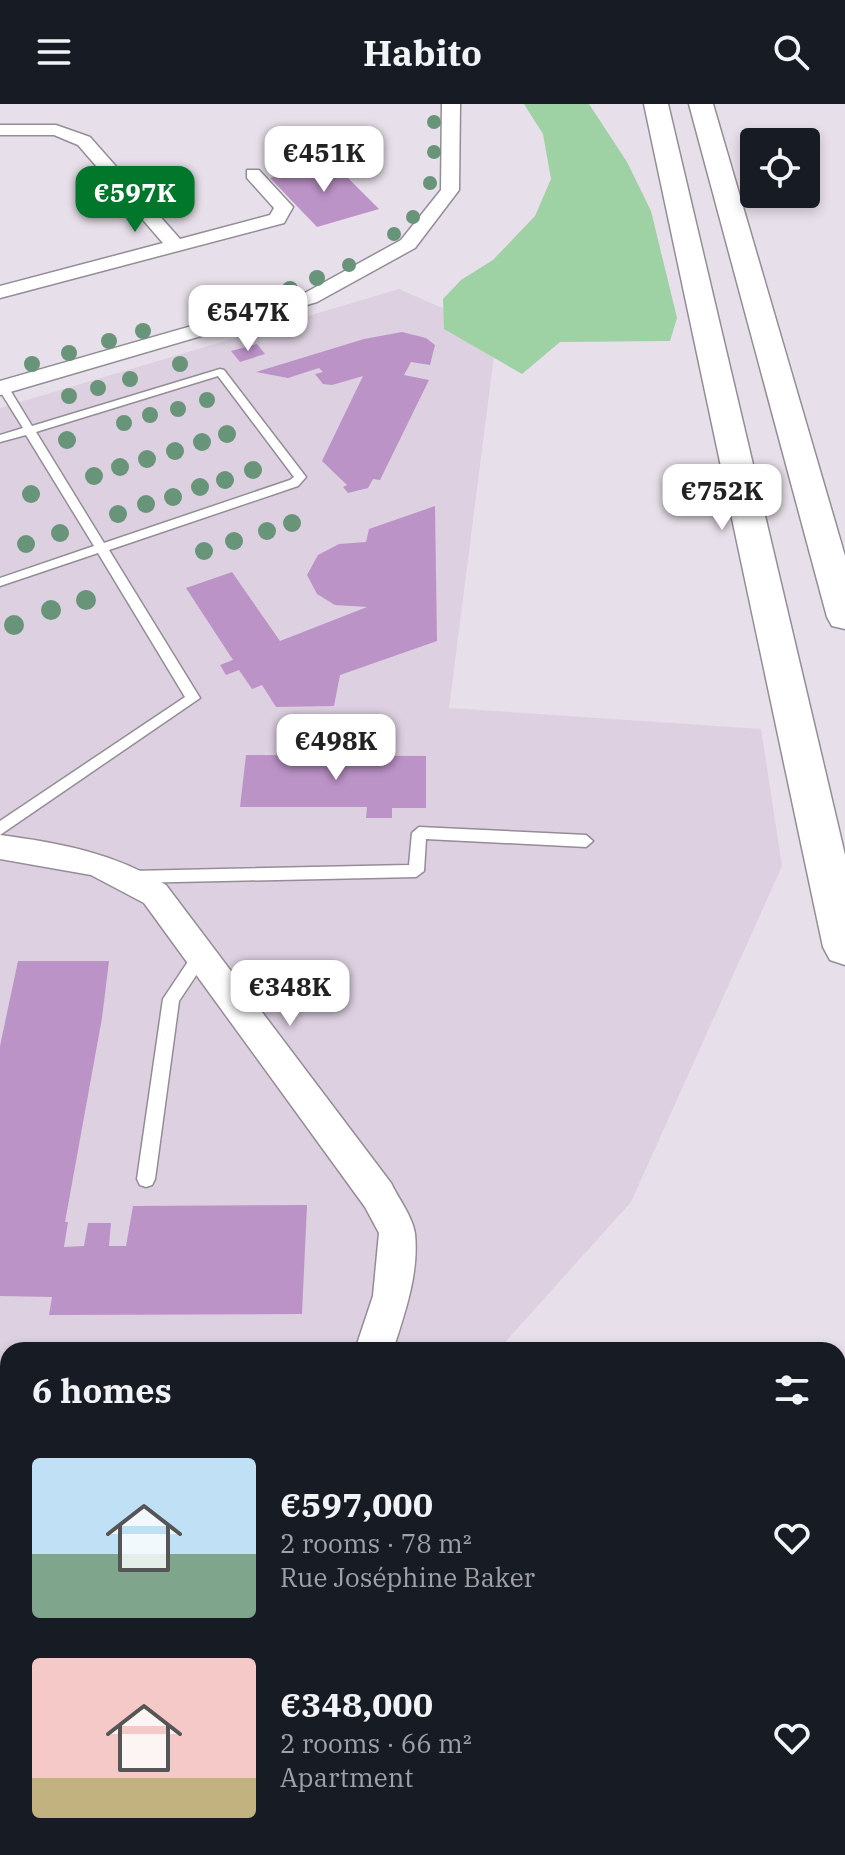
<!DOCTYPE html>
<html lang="en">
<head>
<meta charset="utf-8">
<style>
	:root { --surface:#171b24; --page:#242831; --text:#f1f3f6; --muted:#9ea1a6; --accent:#01772c }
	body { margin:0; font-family:"IBM Plex Serif",serif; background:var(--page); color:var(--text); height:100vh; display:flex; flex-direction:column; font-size:30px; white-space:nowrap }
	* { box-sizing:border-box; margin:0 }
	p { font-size:26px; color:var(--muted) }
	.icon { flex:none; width:44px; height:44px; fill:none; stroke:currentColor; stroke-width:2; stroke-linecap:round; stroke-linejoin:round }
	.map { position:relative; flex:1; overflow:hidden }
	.details { position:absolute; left:0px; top:1238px; width:846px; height:514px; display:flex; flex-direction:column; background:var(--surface); border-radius:24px 24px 0 0; box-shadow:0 4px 12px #0003 }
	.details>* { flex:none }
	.fabs { position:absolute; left:740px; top:24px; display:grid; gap:16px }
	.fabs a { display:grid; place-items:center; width:80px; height:80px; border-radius:8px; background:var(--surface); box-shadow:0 4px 12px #0003; font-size:40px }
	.price { position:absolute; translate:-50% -68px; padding:0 18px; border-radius:16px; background:#fff; color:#222; font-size:26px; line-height:52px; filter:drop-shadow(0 2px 4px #0008) }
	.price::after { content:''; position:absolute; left:50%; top:48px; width:24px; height:18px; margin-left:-12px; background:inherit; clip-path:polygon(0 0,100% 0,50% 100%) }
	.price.on { background:var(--accent); color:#fff }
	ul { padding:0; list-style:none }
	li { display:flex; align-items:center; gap:24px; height:200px; padding:0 32px }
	li span { display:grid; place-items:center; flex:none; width:224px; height:160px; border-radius:8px; color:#555 }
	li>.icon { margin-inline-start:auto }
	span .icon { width:96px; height:96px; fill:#fffc; stroke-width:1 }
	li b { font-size:34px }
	h2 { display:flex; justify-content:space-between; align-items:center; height:96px; padding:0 32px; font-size:34px }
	header { display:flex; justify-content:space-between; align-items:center; height:104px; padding:0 32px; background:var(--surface); font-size:36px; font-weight:700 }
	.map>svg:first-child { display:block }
	.built { fill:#ddd0e0 }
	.green { fill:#9ed1a3 }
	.building { fill:#bc93c7 }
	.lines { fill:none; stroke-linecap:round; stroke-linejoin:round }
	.lane-casing { stroke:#948d96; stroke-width:3 }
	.street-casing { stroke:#948d96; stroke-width:3 }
	.secondary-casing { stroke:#948d96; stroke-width:3 }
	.primary-casing { stroke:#948d96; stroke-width:3 }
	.lane { fill:#fff; fill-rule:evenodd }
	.street { fill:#fff; fill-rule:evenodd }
	.secondary { fill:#fff; fill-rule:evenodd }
	.primary { fill:#fff; fill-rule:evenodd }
	.tree { fill:#689479 }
</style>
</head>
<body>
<header><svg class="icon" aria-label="menu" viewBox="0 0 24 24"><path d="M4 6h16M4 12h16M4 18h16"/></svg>Habito<svg class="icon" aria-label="search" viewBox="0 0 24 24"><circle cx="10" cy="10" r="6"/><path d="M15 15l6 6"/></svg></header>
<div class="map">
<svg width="845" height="1751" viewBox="0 0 845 1751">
	<rect width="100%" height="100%" fill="#e7dfe9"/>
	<polygon class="built" points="399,185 497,228 449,604 761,625 782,762 631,1098 498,1246 8,1246 8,1434 0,1435 0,304"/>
	<polygon class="green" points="524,0 589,0 627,58 651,107 677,214 670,237 560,238 522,270 444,225 443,195 461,176 493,156 535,112 551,75 543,30"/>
	<g class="building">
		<polygon points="332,58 379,105 317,123 270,74"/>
		<polygon points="402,228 426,234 435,241 430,261 411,258 404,271 429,276 380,376 373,375 368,384 348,389 343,383 347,381 322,357 363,272 332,281 323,280 315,270 323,268 319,264 288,274 256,268 364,235"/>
		<polygon points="257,240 265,250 240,258 231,247"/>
		<polygon points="435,402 437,537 340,571 334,602 276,603 262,581 252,585 239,566 226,571 220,561 233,556 186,484 232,468 280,537 367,503 335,501 317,490 307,471 318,451 339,440 366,438 369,425"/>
		<polygon points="246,651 426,652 426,704 392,704 392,714 366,714 367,703 240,703"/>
		<polygon points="18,857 109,857 102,914 65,1118 68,1118 64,1143 84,1142 88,1119 111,1119 109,1142 126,1142 133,1102 307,1101 302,1210 49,1211 52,1193 0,1192 0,942"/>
	</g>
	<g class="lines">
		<defs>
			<g id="lane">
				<path d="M220,265L224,266L306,373L298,382L109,446L200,594L0,731V717L185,593L98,449L0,482V474L94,442L26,331L0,338V331L23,324L0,287V280L7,281L32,322ZM218,272L294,373L290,376L104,439L36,328Z"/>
				<polygon points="419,723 586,731 593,737 586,743 426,735 424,767 416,773 131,779 123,773 131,767 409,761 412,729"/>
				<polygon points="201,845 207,847 209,852 179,897 155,1075 152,1081 146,1083 140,1081 137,1075 163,895 195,847"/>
			</g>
			<g id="street">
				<polygon points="442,0 460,0 459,86 415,144 317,198 0,291 0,277 303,190 401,136 441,86"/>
				<polygon points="0,21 56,21 90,33 180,135 270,111 274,104 247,74 247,66 259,66 293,103 284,119 0,194 0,182 163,139 78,41 54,31 0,31"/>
				<path d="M0,731C60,739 114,749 166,781L391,1079C398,1094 413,1113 415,1130C419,1169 405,1209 393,1246H355L373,1192L379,1129L365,1103L144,799L91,771L0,755Z"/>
				<rect x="0" y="1306" width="8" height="40"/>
			</g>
			<g id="secondary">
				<polygon points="644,0 668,0 845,751 845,861 830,856 823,843"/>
				<polygon points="689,0 713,0 845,452 845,525 832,522 827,513"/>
			</g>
			<g id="primary">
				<polygon points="845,1372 845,1440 838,1443 838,1375"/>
				<rect x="0" y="1495" width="8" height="60"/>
				<polygon points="8,1600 8,1720 0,1719 0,1601"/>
				<polygon points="838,1673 845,1676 845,1751 822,1744 838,1744"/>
				<polygon points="198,1744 271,1744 274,1751 201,1751"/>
			</g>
		</defs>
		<use href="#lane" class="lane-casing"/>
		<use href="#street" class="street-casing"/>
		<use href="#secondary" class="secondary-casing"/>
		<use href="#primary" class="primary-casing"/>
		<use href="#lane" class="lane"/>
		<use href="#street" class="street"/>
		<use href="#secondary" class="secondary"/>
		<use href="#primary" class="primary"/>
	</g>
	<g class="tree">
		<circle cx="434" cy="18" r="7"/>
		<circle cx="434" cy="48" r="7"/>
		<circle cx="430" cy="79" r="7"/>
		<circle cx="413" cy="113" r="7"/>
		<circle cx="394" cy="130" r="7"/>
		<circle cx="349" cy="161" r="7"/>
		<circle cx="317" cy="174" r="8"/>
		<circle cx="290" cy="185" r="8"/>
		<circle cx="143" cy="227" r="8"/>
		<circle cx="109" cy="237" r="8"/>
		<circle cx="69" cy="249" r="8"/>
		<circle cx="32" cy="260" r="8"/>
		<circle cx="180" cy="260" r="8"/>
		<circle cx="130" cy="275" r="8"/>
		<circle cx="98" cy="284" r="8"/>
		<circle cx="69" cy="292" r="8"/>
		<circle cx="207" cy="296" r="8"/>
		<circle cx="178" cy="305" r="8"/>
		<circle cx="150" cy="311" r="8"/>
		<circle cx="124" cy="319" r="8"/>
		<circle cx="227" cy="330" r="9"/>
		<circle cx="67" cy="336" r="9"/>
		<circle cx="202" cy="338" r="9"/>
		<circle cx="175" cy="347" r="9"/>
		<circle cx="147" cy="355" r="9"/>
		<circle cx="120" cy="363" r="9"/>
		<circle cx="253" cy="366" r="9"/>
		<circle cx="94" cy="372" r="9"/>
		<circle cx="225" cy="376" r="9"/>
		<circle cx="200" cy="383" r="9"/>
		<circle cx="31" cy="390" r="9"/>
		<circle cx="173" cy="393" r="9"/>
		<circle cx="146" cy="400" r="9"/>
		<circle cx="118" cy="410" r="9"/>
		<circle cx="292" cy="419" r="9"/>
		<circle cx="267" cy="427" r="9"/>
		<circle cx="60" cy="429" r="9"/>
		<circle cx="234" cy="437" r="9"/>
		<circle cx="26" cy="440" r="9"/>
		<circle cx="204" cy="447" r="9"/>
		<circle cx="86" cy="496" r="10"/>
		<circle cx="51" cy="506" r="10"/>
		<circle cx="14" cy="521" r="10"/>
	</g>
</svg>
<div class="fabs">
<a><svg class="icon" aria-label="locate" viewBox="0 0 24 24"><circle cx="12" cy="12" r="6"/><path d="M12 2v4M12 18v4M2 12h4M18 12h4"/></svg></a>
</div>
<b class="price" style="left:324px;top:90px">€451K</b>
<b class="price on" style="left:135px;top:130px">€597K</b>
<b class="price" style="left:248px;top:249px">€547K</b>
<b class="price" style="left:722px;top:428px">€752K</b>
<b class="price" style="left:336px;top:678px">€498K</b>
<b class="price" style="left:290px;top:924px">€348K</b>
<section class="details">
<h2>6 homes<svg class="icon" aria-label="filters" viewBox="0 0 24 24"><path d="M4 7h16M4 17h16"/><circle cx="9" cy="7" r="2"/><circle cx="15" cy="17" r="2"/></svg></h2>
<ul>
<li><span style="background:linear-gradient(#bfe0f5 60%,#7fa58c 0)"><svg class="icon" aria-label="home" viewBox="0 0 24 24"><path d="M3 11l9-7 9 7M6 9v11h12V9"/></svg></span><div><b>€597,000</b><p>2 rooms · 78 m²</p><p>Rue Joséphine Baker</p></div><svg class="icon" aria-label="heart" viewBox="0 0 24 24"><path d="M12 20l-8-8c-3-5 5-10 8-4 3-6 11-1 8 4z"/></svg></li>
<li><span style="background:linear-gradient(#f6c9c9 75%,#c2b280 0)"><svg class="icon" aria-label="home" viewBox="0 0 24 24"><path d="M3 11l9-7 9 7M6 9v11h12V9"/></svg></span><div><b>€348,000</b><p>2 rooms · 66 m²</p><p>Apartment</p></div><svg class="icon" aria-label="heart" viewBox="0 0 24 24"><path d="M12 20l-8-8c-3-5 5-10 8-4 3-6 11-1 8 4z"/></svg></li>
</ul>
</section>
</div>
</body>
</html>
